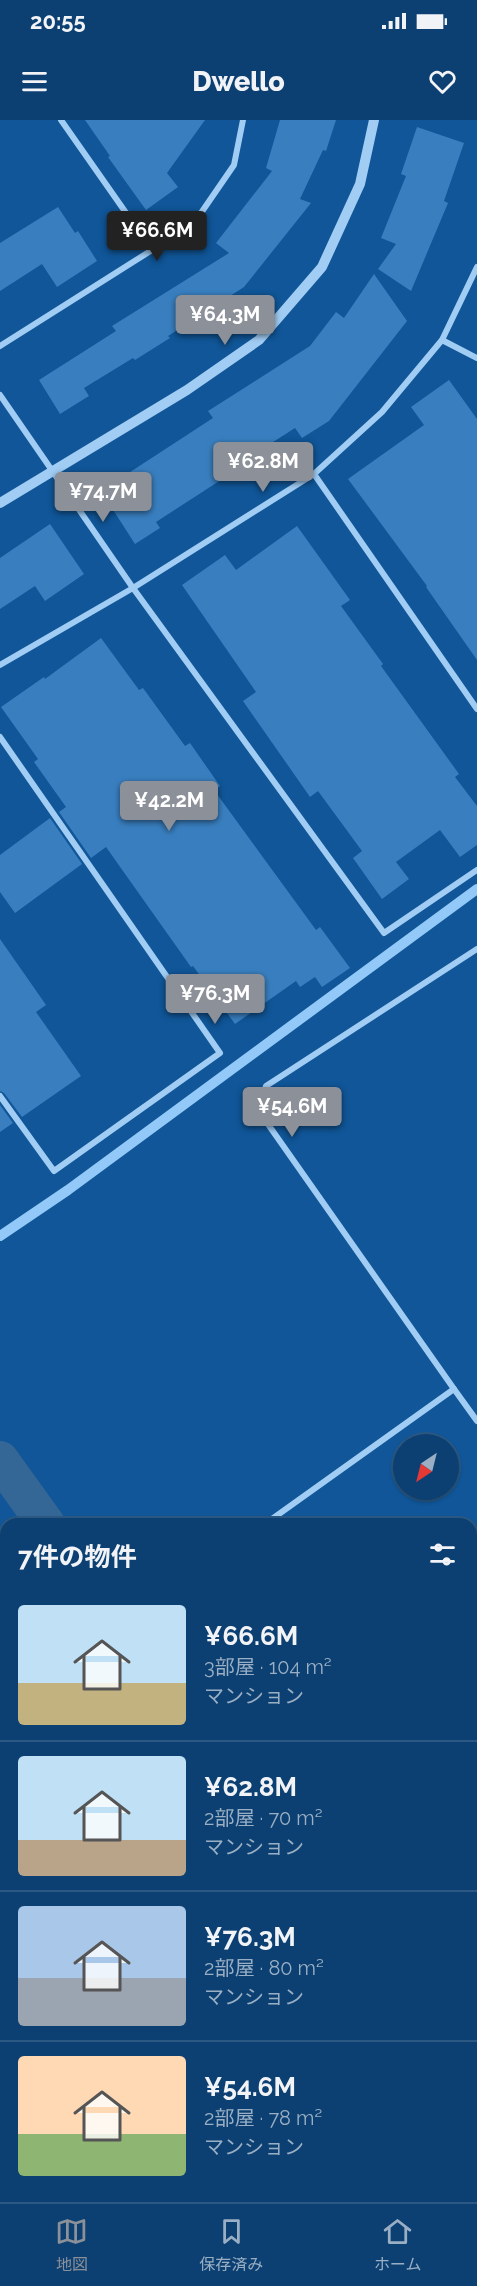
<!DOCTYPE html>
<html lang="ja">
<head>
<meta charset="utf-8">
<style>
	:root { --surface:#0c4072; --page:#1a4b7a; --text:#f1f3f6; --muted:#9aafc4; --line:#2c5984; --accent:#8c9099 }
	body { margin:0; font-family:Raleway,"Noto Sans JP",sans-serif; background:var(--page); color:var(--text); height:100vh; display:flex; flex-direction:column; font-size:22px; white-space:nowrap }
	* { box-sizing:border-box; margin:0 }
	p { font-size:20px; color:var(--muted) }
	.icon { flex:none; width:33px; height:33px; fill:none; stroke:currentColor; stroke-width:2; stroke-linecap:round; stroke-linejoin:round }
	.map { position:relative; flex:1; overflow:hidden }
	.sheet { position:absolute; left:0px; top:1398px; width:477px; height:684px; display:flex; flex-direction:column; background:var(--surface); border-radius:18px 18px 0 0; box-shadow:0 2px 4px #0004,0 0 0 2px var(--line) }
	.sheet>* { flex:none }
	.needle { width:39px; rotate:215deg }
	.fabs { position:absolute; left:393px; top:1314px; display:grid; gap:12px }
	.fabs a { display:grid; place-items:center; width:66px; height:66px; border-radius:50%; background:var(--surface); box-shadow:0 2px 4px #0004,0 0 0 2px var(--line); font-size:30px }
	.price { position:absolute; translate:-50% -51px; padding:0 14px; border-radius:6px; background:var(--accent); color:#fff; font-size:20px; line-height:39px; filter:drop-shadow(0 2px 3px #0008) }
	.price::after { content:''; position:absolute; left:50%; top:36px; width:18px; height:14px; margin-left:-9px; background:inherit; clip-path:polygon(0 0,100% 0,50% 100%) }
	.price.on { background:#222; color:#fff }
	ul { padding:0; list-style:none }
	li { display:flex; align-items:center; gap:18px; height:150px; padding:0 18px }
	li+li { border-top:2px solid var(--line) }
	li span { display:grid; place-items:center; flex:none; width:168px; height:120px; border-radius:6px; color:#555 }
	li>.icon { margin-inline-start:auto }
	span .icon { width:72px; height:72px; fill:#fffc; stroke-width:1 }
	li b { font-size:26px }
	h2 { display:flex; justify-content:space-between; align-items:center; height:72px; padding:0 18px; font-size:26px }
	.status { display:flex; justify-content:space-between; align-items:center; height:42px; padding:0 30px; background:var(--surface); direction:ltr }
	.status svg { height:16px; fill:currentColor }
	header { display:flex; justify-content:space-between; align-items:center; height:78px; padding:0 18px; background:var(--surface); font-size:27px; font-weight:800 }
	.tabs { display:flex; justify-content:space-around; align-items:center; height:84px; border-top:2px solid var(--line); background:var(--surface); font-size:16px; color:var(--muted) }
	.tabs a { display:grid; justify-items:center; gap:3px }
	.tabs .on { color:var(--accent) }
	.map>svg:first-child { display:block }
	.lines { fill:none; stroke-linecap:round; stroke-linejoin:round }
	.stream { stroke:#92c9f8; stroke-width:10 }
	.canal { stroke:#346796; stroke-width:38 }
	.building { fill:#397fc0 }
	.minor { stroke:#a1cdf4; stroke-width:6 }
	.tertiary { stroke:#a1cdf4; stroke-width:10 }
</style>
</head>
<body>
<div class="status"><b>20:55</b><svg viewBox="0 0 49 12"><path d="M0 12V9h3v3zM5 12V6h3v6zM10 12V3h3v9zM15 12V0h3v12zM26 1h20v11H26zM47 4h2v5h-2z"/></svg></div>
<header><svg class="icon" aria-label="menu" viewBox="0 0 24 24"><path d="M4 6h16M4 12h16M4 18h16"/></svg>Dwello<svg class="icon" aria-label="heart" viewBox="0 0 24 24"><path d="M12 20l-8-8c-3-5 5-10 8-4 3-6 11-1 8 4z"/></svg></header>
<div class="map">
<svg width="477" height="2082" viewBox="0 0 477 2082">
	<rect width="100%" height="100%" fill="#105698"/>
	<g class="lines">
		<polyline class="stream" points="0,1116 68,1070 477,769"/>
		<g class="canal">
			<polyline points="0,1340 46,1404"/>
			<polyline points="93,2082 101,2076"/>
		</g>
	</g>
	<g class="building">
		<polygon points="85,0 205,0 167,53 178,67 146,90 108,37 110,36"/>
		<polygon points="280,0 336,0 326,31 323,30 300,79 311,83 244,167 168,216 170,218 135,240 133,238 84,268 89,276 60,294 39,260 116,211 112,206 229,133 216,123 272,51 266,48"/>
		<polygon points="417,7 464,23 444,81 448,83 411,171 378,149 396,124 381,118 406,56 401,54"/>
		<polygon points="58,87 75,113 78,111 97,141 57,167 42,144 0,171 0,123"/>
		<polygon points="374,154 407,201 329,301 302,318 295,308 225,353 227,356 156,402 160,408 135,424 101,371 213,298 208,291 310,226 336,192 344,198"/>
		<polygon points="449,260 477,299 477,540 426,467 427,466 348,359 424,305 411,287"/>
		<polygon points="50,404 84,454 45,481 35,466 0,489 0,438"/>
		<polygon points="297,406 350,480 341,486 383,544 381,546 459,654 455,657 477,686 477,725 460,737 440,710 396,742 409,759 382,779 353,738 362,731 318,671 310,677 243,581 256,572 182,465 225,435 236,450"/>
		<polygon points="101,518 139,570 143,568 185,626 190,623 220,666 214,670 316,810 320,807 350,848 322,867 315,857 300,867 296,861 235,904 193,846 191,847 106,727 91,738 59,692 66,687 34,642 38,639 1,587 44,557 45,559"/>
		<polygon points="50,698 82,744 15,793 0,772 0,735"/>
		<polygon points="0,819 46,885 36,892 81,956 22,997 4,973 0,971"/>
		<polygon points="0,985 13,1003 0,1012"/>
	</g>
	<g class="lines">
		<g class="minor">
			<polyline points="61,0 152,130"/>
			<polyline points="442,220 477,238"/>
			<polyline points="0,226 152,130 201,93 234,45 243,0"/>
			<polyline points="0,275 133,468 384,813 477,750"/>
			<polyline points="314,354 477,589"/>
			<polyline points="0,545 133,468 314,354 382,292 442,220 477,147"/>
			<polyline points="0,617 220,933 54,1051 0,976"/>
			<polyline points="454,1269 258,990 266,966 477,829"/>
			<polyline points="265,1404 454,1269 477,1301"/>
			<polyline points="0,1592 6,1588"/>
			<polyline points="471,1933 477,1917"/>
			<polyline points="0,1961 6,1970"/>
			<polyline points="81,2076 85,2082"/>
			<polyline points="414,2082 417,2076"/>
		</g>
		<polyline class="tertiary" points="0,383 187,270 259,220 322,147 360,64 374,0"/>
	</g>
</svg>
<div class="fabs">
<a><svg class="needle" viewBox="-14 -14 28 28"><path d="M0-13l5 13h-10z" fill="#e53935"/><path d="M0 13l5-13h-10z" fill="#9aafc4"/></svg></a>
</div>
<b class="price on" style="left:157px;top:142px">¥66.6M</b>
<b class="price" style="left:225px;top:226px">¥64.3M</b>
<b class="price" style="left:263px;top:373px">¥62.8M</b>
<b class="price" style="left:103px;top:403px">¥74.7M</b>
<b class="price" style="left:169px;top:712px">¥42.2M</b>
<b class="price" style="left:215px;top:905px">¥76.3M</b>
<b class="price" style="left:292px;top:1018px">¥54.6M</b>
<section class="sheet">
<h2>7件の物件<svg class="icon" aria-label="filters" viewBox="0 0 24 24"><path d="M4 7h16M4 17h16"/><circle cx="9" cy="7" r="2"/><circle cx="15" cy="17" r="2"/></svg></h2>
<ul>
<li><span style="background:linear-gradient(#bfe0f5 65%,#c2b280 0)"><svg class="icon" aria-label="home" viewBox="0 0 24 24"><path d="M3 11l9-7 9 7M6 9v11h12V9"/></svg></span><div><b>¥66.6M</b><p>3部屋 · 104 m²</p><p>マンション</p></div></li>
<li><span style="background:linear-gradient(#bfe0f5 70%,#b9a48a 0)"><svg class="icon" aria-label="home" viewBox="0 0 24 24"><path d="M3 11l9-7 9 7M6 9v11h12V9"/></svg></span><div><b>¥62.8M</b><p>2部屋 · 70 m²</p><p>マンション</p></div></li>
<li><span style="background:linear-gradient(#a9c7e8 60%,#9aa5b1 0)"><svg class="icon" aria-label="home" viewBox="0 0 24 24"><path d="M3 11l9-7 9 7M6 9v11h12V9"/></svg></span><div><b>¥76.3M</b><p>2部屋 · 80 m²</p><p>マンション</p></div></li>
<li><span style="background:linear-gradient(#ffd9b3 65%,#8fb573 0)"><svg class="icon" aria-label="home" viewBox="0 0 24 24"><path d="M3 11l9-7 9 7M6 9v11h12V9"/></svg></span><div><b>¥54.6M</b><p>2部屋 · 78 m²</p><p>マンション</p></div></li>
</ul>
</section>
</div>
<nav class="tabs">
<a class="on"><svg class="icon" aria-label="map" viewBox="0 0 24 24"><path d="M3 6l6-2 6 2 6-2v14l-6 2-6-2-6 2zM9 4v14M15 6v14"/></svg>地図</a>
<a><svg class="icon" aria-label="saved" viewBox="0 0 24 24"><path d="M7 4h10v16l-5-4-5 4z"/></svg>保存済み</a>
<a><svg class="icon" aria-label="home" viewBox="0 0 24 24"><path d="M3 11l9-7 9 7M6 9v11h12V9"/></svg>ホーム</a>
</nav>
</body>
</html>
